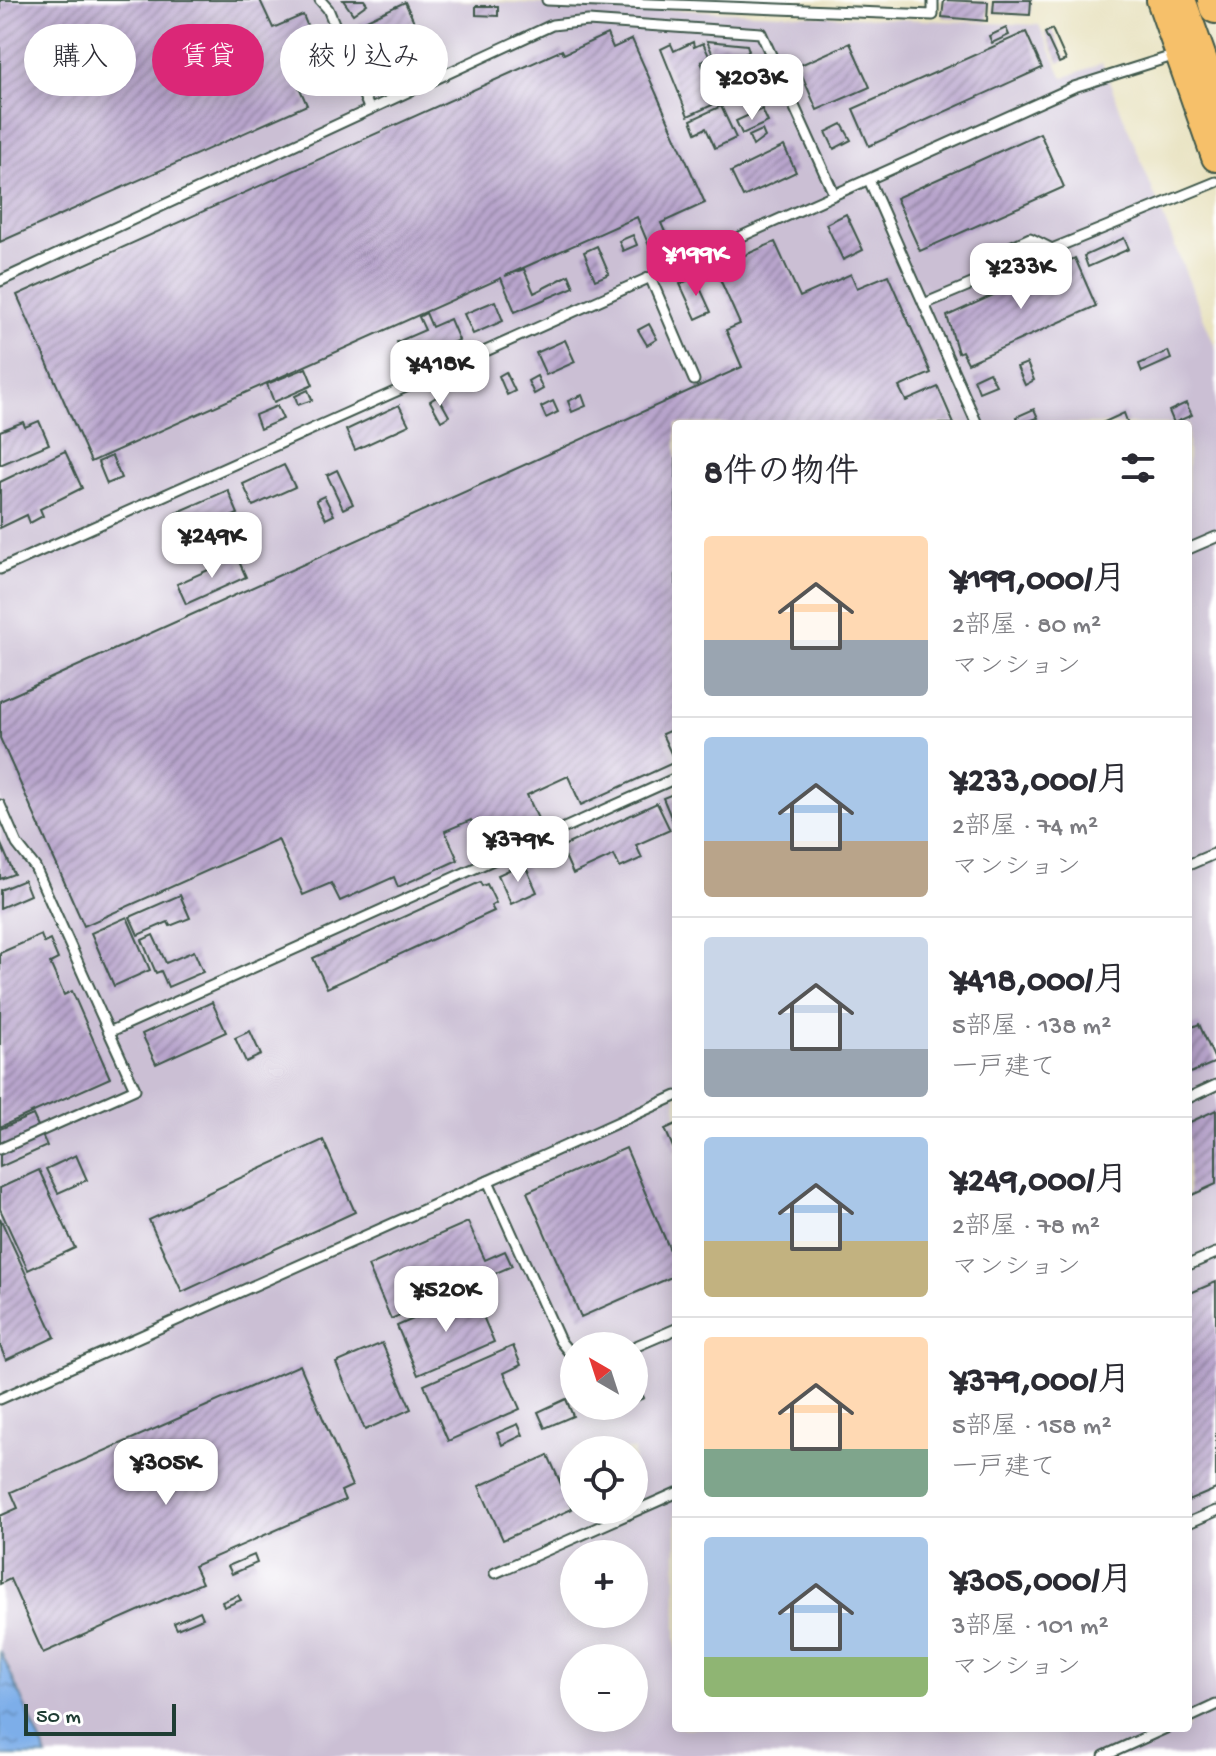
<!DOCTYPE html>
<html lang="ja">
<head>
<meta charset="utf-8">
<style>
	:root { --surface:#fff; --page:#f7f7f7; --text:#2b2b33; --muted:#7c7c81; --line:#e1e1e2; --accent:#db2777 }
	body { margin:0; font-family:"Gochi Hand","Klee One",sans-serif; background:var(--page); color:var(--text); height:100vh; display:flex; flex-direction:column; font-size:30px; white-space:nowrap }
	* { box-sizing:border-box; margin:0 }
	p { font-size:26px; color:var(--muted) }
	.icon { flex:none; width:44px; height:44px; fill:none; stroke:currentColor; stroke-width:2; stroke-linecap:round; stroke-linejoin:round }
	.map { position:relative; flex:1; overflow:hidden }
	.sheet { position:absolute; left:672px; top:420px; width:520px; height:1312px; display:flex; flex-direction:column; background:var(--surface); border-radius:8px; box-shadow:0 4px 20px #0003 }
	.sheet>* { flex:none }
	.hud { position:absolute; left:24px; top:24px; width:528px; height:72px; display:flex; gap:16px }
	.needle { width:52px; rotate:321deg }
	.controls { position:absolute; left:560px; top:1332px; display:grid; gap:16px }
	.controls a { display:grid; place-items:center; width:88px; height:88px; border-radius:50%; background:var(--surface); box-shadow:0 4px 20px #0003; font-size:40px }
	.scale { position:absolute; left:24px; bottom:20px; width:152px; box-sizing:border-box; padding-left:8px; border:4px solid #1f3d34; border-top:0; font-size:22px; line-height:28px; white-space:nowrap; color:#1f3d34; -webkit-text-stroke:6px #fff; paint-order:stroke }
	.price { position:absolute; translate:-50% -68px; padding:0 18px; border-radius:16px; background:#fff; color:#222; font-size:26px; line-height:52px; filter:drop-shadow(0 2px 4px #0008) }
	.price::after { content:''; position:absolute; left:50%; top:48px; width:24px; height:18px; margin-left:-12px; background:inherit; clip-path:polygon(0 0,100% 0,50% 100%) }
	.price.selected { background:var(--accent); color:#fff }
	ul { padding:0; list-style:none }
	li { display:flex; align-items:center; gap:24px; height:200px; padding:0 32px }
	li+li { border-top:2px solid var(--line) }
	li span { display:grid; place-items:center; flex:none; width:224px; height:160px; border-radius:8px; color:#555 }
	li>.icon { margin-inline-start:auto }
	span .icon { width:96px; height:96px; fill:#fffc; stroke-width:1 }
	li b { font-size:34px }
	h2 { display:flex; justify-content:space-between; align-items:center; height:96px; padding:0 32px; font-size:34px }
	.chip { padding:0 28px; border-radius:36px; background:var(--surface); box-shadow:0 4px 20px #0003; font-size:28px; line-height:72px }
	.chip.selected { background:var(--accent); color:#fff }
	.map>svg:first-child { display:block }
	.industrial { fill:#cbbfd4; fill-rule:evenodd }
	.water { fill:url(#water-ripples); stroke:#4e768e; stroke-width:2 }
	.building { fill:url(#building-hatch) }
	.lines { fill:none; stroke-linecap:round; stroke-linejoin:round }
	.service-casing { stroke:#3d5649; stroke-width:13 }
	.primary-casing { stroke:#3d5649; stroke-width:32 }
	.motorway-casing { stroke:#3d5649; stroke-width:36 }
	.service { stroke:#fff; stroke-width:9 }
	.primary { stroke:#f6c06b; stroke-width:28 }
	.motorway { stroke:#f6c06b; stroke-width:32 }
</style>
</head>
<body>
<div class="map">
<svg width="1216" height="1756" viewBox="0 0 1216 1756">
	<defs>
		<pattern id="water-ripples" width="26" height="14" patternUnits="userSpaceOnUse" patternTransform="scale(2)"><rect width="26" height="14" fill="#7daee9"/><path d="M2 4q2-2 4 0t4 0M15 11q2-2 4 0t4 0" fill="none" stroke="#668fbe"/></pattern>
		<pattern id="building-hatch" width="6" height="6" patternUnits="userSpaceOnUse" patternTransform="scale(2)"><rect width="6" height="6" fill="#b8a4cc"/><path d="M-1 1l2-2M0 6l6-6M5 7l2-2" fill="none" stroke="#9587a6"/></pattern>
	</defs>
	<rect width="100%" height="100%" fill="#fff"/>
	<filter id="ink" filterUnits="userSpaceOnUse"><feTurbulence type="fractalNoise" baseFrequency=".0125" numOctaves="2"/><feDisplacementMap in="SourceGraphic" scale="16" xChannelSelector="R" yChannelSelector="G"/><feConvolveMatrix kernelMatrix="1 2 1 2 8 2 1 2 1" color-interpolation-filters="sRGB"/></filter>
	<filter id="wash" filterUnits="userSpaceOnUse"><feTurbulence type="fractalNoise" baseFrequency=".006" numOctaves="4" result="noise"/><feDisplacementMap in="SourceGraphic" scale="32" xChannelSelector="R" yChannelSelector="G"/><feGaussianBlur stdDeviation="1.8" result="paint"/><feColorMatrix in="noise" values="0 0 0 0 0 0 0 0 0 0 0 0 0 0 0 0 0 1.4 0 .05"/><feComposite in="paint" operator="in"/></filter>
	<g filter="url(#wash)">
		<rect width="100%" height="100%" fill="#e8e2c0"/>
		<path class="industrial" d="M0,0H448L1039,25L1063,78L1102,63L1216,349V1756H47L0,1651ZM676,424H1188V1728H676ZM574,1346H634V1406H574ZM574,1450H634V1510H574ZM574,1554H634V1614H574ZM574,1658H634V1718H574Z"/>
		<polygon class="water" points="0,1650 47,1756 0,1756"/>
		<g id="blocks">
			<g class="building">
				<polygon points="0,0 260,0 273,28 303,15 318,51 289,64 307,105 0,242"/>
				<polygon points="343,0 364,0 367,4 353,14"/>
				<polygon points="944,0 988,2 987,21 942,17"/>
				<polygon points="994,0 1031,0 1030,15 993,13"/>
				<polygon points="405,2 427,50 380,71 358,24"/>
				<polygon points="476,6 498,6 498,16 476,15"/>
				<polygon points="1006,28 1009,35 992,43 989,36"/>
				<polygon points="1052,29 1066,60 1059,63 1045,33"/>
				<polygon points="1026,32 1042,68 869,146 853,109"/>
				<polygon points="607,34 613,48 632,39 705,203 661,223 668,239 662,241 665,248 652,253 637,217 505,276 524,269 534,293 569,275 574,287 515,312 501,278 91,462 17,295 562,50 564,54"/>
				<polygon points="707,41 747,45 749,51 708,69 706,64 715,60"/>
				<polygon points="693,42 694,47 703,43 710,58 701,62 719,102 688,116 661,49 671,44 674,51"/>
				<polygon points="850,43 870,87 817,110 798,66"/>
				<polygon points="721,106 736,138 715,148 706,128 696,133 691,120"/>
				<polygon points="762,109 768,122 742,134 736,121"/>
				<polygon points="842,124 851,140 834,149 826,132"/>
				<polygon points="762,130 765,137 753,146 749,136"/>
				<polygon points="1040,133 1064,187 920,251 896,198"/>
				<polygon points="784,146 796,172 743,197 731,172"/>
				<polygon points="846,214 863,250 843,260 826,224"/>
				<polygon points="633,235 637,245 623,251 619,241"/>
				<polygon points="1124,238 1129,249 1088,267 1084,256"/>
				<polygon points="775,242 800,297 851,274 857,288 888,275 931,373 899,387 906,401 938,387 954,424 676,424 676,728 662,734 675,762 581,805 568,776 527,795 540,823 484,848 471,820 445,831 458,860 398,887 394,877 340,901 331,883 303,895 278,839 84,926 0,738 0,701 742,367 726,330 740,324 715,268"/>
				<polygon points="597,246 609,274 595,280 584,252"/>
				<polygon points="1075,258 1096,306 968,363 962,351 958,353 947,316"/>
				<polygon points="695,277 711,312 696,319 680,284"/>
				<polygon points="495,301 503,321 473,334 464,314"/>
				<polygon points="426,313 432,327 450,319 459,340 405,363 397,342 425,330 419,317"/>
				<polygon points="649,324 657,339 647,345 638,330"/>
				<polygon points="565,340 575,362 546,375 536,353"/>
				<polygon points="1168,351 1171,359 1142,372 1139,364"/>
				<polygon points="1027,363 1034,380 1025,385 1017,367"/>
				<polygon points="306,368 313,385 274,402 267,384"/>
				<polygon points="506,372 515,391 507,395 499,376"/>
				<polygon points="989,372 996,385 979,392 974,379"/>
				<polygon points="537,376 543,389 534,394 528,381"/>
				<polygon points="308,390 312,400 298,405 295,396"/>
				<polygon points="582,395 586,406 572,412 568,401"/>
				<polygon points="438,396 449,416 441,421 430,401"/>
				<polygon points="553,401 558,412 546,418 541,407"/>
				<polygon points="1186,403 1192,415 1174,423 1169,411"/>
				<polygon points="399,405 409,425 355,450 346,430"/>
				<polygon points="277,406 283,419 260,429 255,415"/>
				<polygon points="1034,409 1038,418 1019,424 1016,417"/>
				<polygon points="1124,413 1128,424 1100,424"/>
				<polygon points="39,421 49,444 0,465 0,431 23,422 25,427"/>
				<polygon points="65,451 82,488 40,509 43,516 30,523 27,515 0,528 0,482"/>
				<polygon points="112,456 121,478 107,484 98,462"/>
				<polygon points="284,465 295,487 253,506 243,484"/>
				<polygon points="337,470 353,504 343,509 327,475"/>
				<polygon points="228,490 238,514 187,536 176,513"/>
				<polygon points="324,496 334,515 326,519 316,500"/>
				<polygon points="237,557 246,577 186,604 177,584"/>
				<polygon points="673,794 676,801 676,829 663,798"/>
				<polygon points="657,803 670,830 636,845 642,858 620,868 614,855 573,874 561,847"/>
				<polygon points="0,842 14,874 0,879"/>
				<polygon points="524,863 537,892 511,904 498,875"/>
				<polygon points="24,880 30,895 0,908 0,890"/>
				<polygon points="480,882 482,886 487,884 496,903 491,906 494,911 327,988 313,958"/>
				<polygon points="180,895 190,918 170,926 168,922 138,935 130,917"/>
				<polygon points="127,917 150,970 114,986 91,933"/>
				<polygon points="41,935 44,943 50,940 58,959 50,963 64,995 72,991 110,1078 0,1127 0,953"/>
				<polygon points="153,935 166,963 194,951 203,972 168,987 161,971 156,973 142,940"/>
				<polygon points="212,1002 226,1032 156,1064 142,1034"/>
				<polygon points="1199,1024 1216,1062 1188,1074 1188,1029"/>
				<polygon points="250,1031 261,1055 246,1062 235,1038"/>
				<polygon points="1216,1110 1216,1184 1188,1197 1188,1123"/>
				<polygon points="33,1115 47,1146 0,1167 0,1129"/>
				<polygon points="676,1124 676,1154 665,1129"/>
				<polygon points="323,1140 355,1212 182,1292 149,1220"/>
				<polygon points="626,1148 676,1264 676,1275 581,1317 527,1192"/>
				<polygon points="76,1155 87,1180 58,1193 46,1169"/>
				<polygon points="39,1170 75,1248 28,1270 0,1209 0,1188"/>
				<polygon points="0,1218 55,1337 6,1360 0,1346"/>
				<polygon points="468,1222 485,1260 505,1251 512,1266 391,1319 368,1266"/>
				<polygon points="1216,1282 1216,1489 1188,1501 1188,1294"/>
				<polygon points="473,1293 494,1342 418,1375 397,1326"/>
				<polygon points="382,1343 411,1409 365,1430 336,1363"/>
				<polygon points="513,1346 521,1365 504,1373 520,1409 448,1441 424,1385"/>
				<polygon points="300,1365 352,1486 341,1491 345,1500 194,1566 202,1583 43,1653 10,1579 0,1584 0,1516 18,1508 11,1492"/>
				<polygon points="634,1375 644,1398 634,1402"/>
				<polygon points="566,1399 573,1416 545,1428 538,1412"/>
				<polygon points="518,1424 523,1435 502,1445 497,1433"/>
				<polygon points="548,1455 572,1509 503,1540 479,1486"/>
				<polygon points="254,1555 257,1563 232,1574 228,1566"/>
				<polygon points="238,1595 241,1600 224,1607 222,1602"/>
				<polygon points="200,1611 203,1618 177,1629 174,1623"/>
			</g>
		</g>
	</g>
	<g filter="url(#ink)">
		<use href="#blocks" fill-opacity="0" stroke="#3d5649" stroke-width="2"/>
		<g class="lines">
			<defs>
				<g id="service">
					<polyline points="320,0 328,9 369,108"/>
					<polyline points="547,0 933,15 933,0"/>
					<polyline points="869,180 977,424"/>
					<polyline points="986,278 993,255 1030,238 1052,249"/>
					<polyline points="651,279 694,380"/>
					<polyline points="0,281 552,25 588,21 761,33 834,194"/>
					<polyline points="924,304 986,278 1004,280 1042,263 1052,249 1216,182"/>
					<polyline points="1188,549 1216,537"/>
					<polyline points="0,569 1074,87 1176,55"/>
					<polyline points="0,805 17,844 35,867 109,1032 676,778"/>
					<polyline points="1188,865 1216,853"/>
					<polyline points="1188,1098 1216,1085"/>
					<polyline points="0,1149 135,1089 109,1032"/>
					<polyline points="1188,1265 1216,1253"/>
					<polyline points="634,1347 676,1329"/>
					<polyline points="574,1358 560,1341 488,1181 676,1096"/>
					<polyline points="0,1399 488,1181"/>
					<polyline points="1188,1523 1216,1511"/>
					<polyline points="495,1573 676,1493"/>
					<polyline points="1188,1718 1216,1705"/>
					<polyline points="1104,1756 1166,1728"/>
				</g>
				<polyline id="primary" points="1161,0 1216,157"/>
				<g id="motorway">
					<polyline points="1179,0 1216,103"/>
					<polyline points="1214,0 1216,7"/>
				</g>
			</defs>
			<use href="#service" class="service-casing"/>
			<use href="#primary" class="primary-casing"/>
			<use href="#motorway" class="motorway-casing"/>
			<use href="#service" class="service"/>
			<use href="#primary" class="primary"/>
			<use href="#motorway" class="motorway"/>
		</g>
	</g>
</svg>
<div class="controls">
<a><svg class="needle" viewBox="-14 -14 28 28"><path d="M0-13l5 13h-10z" fill="#e53935"/><path d="M0 13l5-13h-10z" fill="#7c7c81"/></svg></a>
<a><svg class="icon" aria-label="locate" viewBox="0 0 24 24"><circle cx="12" cy="12" r="6"/><path d="M12 2v4M12 18v4M2 12h4M18 12h4"/></svg></a>
<a>+</a>
<a>−</a>
</div>
<div class="scale">50 m</div>
<b class="price" style="left:752px;top:122px">¥203K</b>
<b class="price selected" style="left:696px;top:298px">¥199K</b>
<b class="price" style="left:1021px;top:311px">¥233K</b>
<b class="price" style="left:440px;top:408px">¥418K</b>
<b class="price" style="left:212px;top:580px">¥249K</b>
<b class="price" style="left:518px;top:884px">¥379K</b>
<b class="price" style="left:446px;top:1334px">¥520K</b>
<b class="price" style="left:166px;top:1507px">¥305K</b>
<div class="hud">
<a class="chip">購入</a>
<a class="chip selected">賃貸</a>
<a class="chip">絞り込み</a>
</div>
<section class="sheet">
<h2>8件の物件<svg class="icon" aria-label="filters" viewBox="0 0 24 24"><path d="M4 7h16M4 17h16"/><circle cx="9" cy="7" r="2"/><circle cx="15" cy="17" r="2"/></svg></h2>
<ul>
<li><span style="background:linear-gradient(#ffd9b3 65%,#9aa5b1 0)"><svg class="icon" aria-label="home" viewBox="0 0 24 24"><path d="M3 11l9-7 9 7M6 9v11h12V9"/></svg></span><div><b>¥199,000/月</b><p>2部屋 · 80 m²</p><p>マンション</p></div></li>
<li><span style="background:linear-gradient(#a9c7e8 65%,#b9a48a 0)"><svg class="icon" aria-label="home" viewBox="0 0 24 24"><path d="M3 11l9-7 9 7M6 9v11h12V9"/></svg></span><div><b>¥233,000/月</b><p>2部屋 · 74 m²</p><p>マンション</p></div></li>
<li><span style="background:linear-gradient(#c9d6e8 70%,#9aa5b1 0)"><svg class="icon" aria-label="home" viewBox="0 0 24 24"><path d="M3 11l9-7 9 7M6 9v11h12V9"/></svg></span><div><b>¥418,000/月</b><p>5部屋 · 138 m²</p><p>一戸建て</p></div></li>
<li><span style="background:linear-gradient(#a9c7e8 65%,#c2b280 0)"><svg class="icon" aria-label="home" viewBox="0 0 24 24"><path d="M3 11l9-7 9 7M6 9v11h12V9"/></svg></span><div><b>¥249,000/月</b><p>2部屋 · 78 m²</p><p>マンション</p></div></li>
<li><span style="background:linear-gradient(#ffd9b3 70%,#7fa58c 0)"><svg class="icon" aria-label="home" viewBox="0 0 24 24"><path d="M3 11l9-7 9 7M6 9v11h12V9"/></svg></span><div><b>¥379,000/月</b><p>5部屋 · 158 m²</p><p>一戸建て</p></div></li>
<li><span style="background:linear-gradient(#a9c7e8 75%,#8fb573 0)"><svg class="icon" aria-label="home" viewBox="0 0 24 24"><path d="M3 11l9-7 9 7M6 9v11h12V9"/></svg></span><div><b>¥305,000/月</b><p>3部屋 · 101 m²</p><p>マンション</p></div></li>
</ul>
</section>
</div>
</body>
</html>
